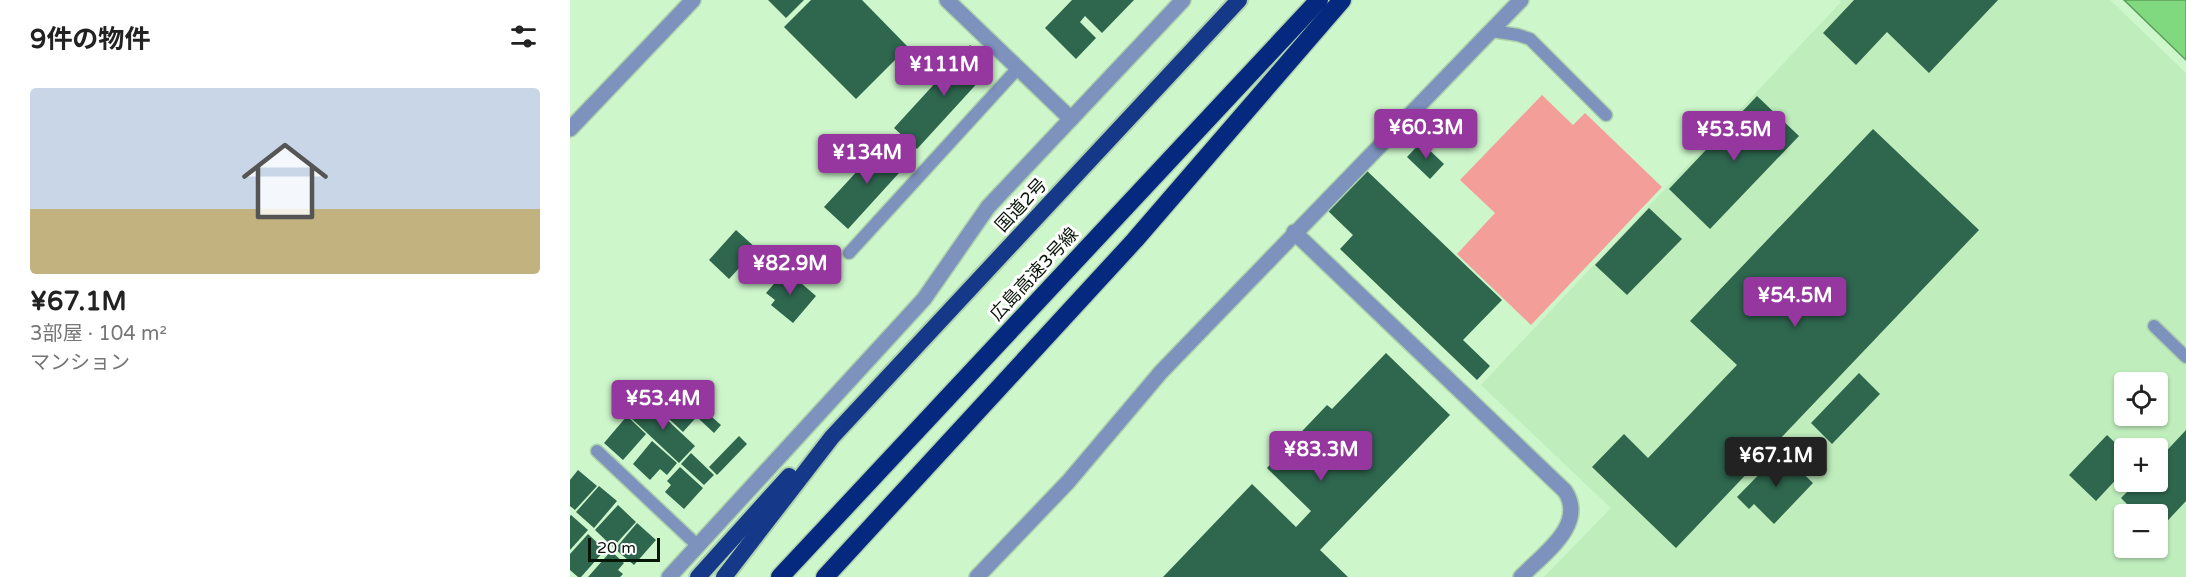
<!DOCTYPE html>
<html lang="ja">
<head>
<meta charset="utf-8">
<style>
	:root { --surface:#fff; --page:#f2f2f2; --text:#222; --muted:#767676; --line:#e0e0e0; --accent:#9637a0 }
	body { margin:0; font-family:"Varela Round","Noto Sans JP",sans-serif; background:var(--page); color:var(--text); height:100vh; display:flex; flex-direction:column; font-size:22px; white-space:nowrap }
	* { box-sizing:border-box; margin:0 }
	p { font-size:20px; color:var(--muted) }
	.icon { flex:none; width:33px; height:33px; fill:none; stroke:currentColor; stroke-width:2; stroke-linecap:round; stroke-linejoin:round }
	.map { position:relative; flex:1; overflow:hidden }
	.details { display:flex; flex-direction:column; background:var(--surface); width:570px }
	.details>* { flex:none }
	.tools { position:absolute; left:1544px; top:372px; display:grid; gap:12px }
	.tools a { display:grid; place-items:center; width:54px; height:54px; border-radius:6px; background:var(--surface); box-shadow:0 2px 4px #0004; font-size:30px }
	.scale { position:absolute; left:18px; bottom:15px; width:72px; box-sizing:border-box; padding-left:6px; border:3px solid #081608; border-top:0; font-size:16px; line-height:21px; white-space:nowrap; color:#081608; -webkit-text-stroke:4px #fff; paint-order:stroke }
	.price { position:absolute; translate:-50% -51px; padding:0 14px; border-radius:6px; background:var(--accent); color:#fff; font-size:20px; line-height:39px; filter:drop-shadow(0 2px 3px #0008) }
	.price::after { content:''; position:absolute; left:50%; top:36px; width:18px; height:14px; margin-left:-9px; background:inherit; clip-path:polygon(0 0,100% 0,50% 100%) }
	.price.current { background:#222; color:#fff }
	ul { padding:0; list-style:none }
	li { display:grid; align-content:center; gap:12px; height:318px; padding:0 30px }
	li+li { border-top:2px solid var(--line) }
	li span { display:grid; place-items:center; height:186px; border-radius:6px; color:#555 }
	li>.icon { margin-inline-start:auto }
	span .icon { width:108px; height:108px; fill:#fffc; stroke-width:1 }
	li b { font-size:26px }
	h2 { display:flex; justify-content:space-between; align-items:center; height:72px; padding:0 30px; font-size:26px }
	main { display:flex; flex:1; min-height:0 }
	.map>svg:first-child { display:block }
	.built { fill:#bfedbc; fill-rule:evenodd }
	.green { fill:#f39e99 }
	.water { fill:#80d97e; stroke:#5c9e5b; stroke-width:1.5 }
	.building { fill:#2e664e }
	.lines { fill:none; stroke-linecap:round; stroke-linejoin:round }
	.service-casing { stroke:#add2ac; stroke-width:15 }
	.minor-casing { stroke:#add2ac; stroke-width:18 }
	.tertiary-casing { stroke:#add2ac; stroke-width:18 }
	.trunk-casing { stroke:#add2ac; stroke-width:20 }
	.motorway-casing { stroke:#add2ac; stroke-width:21 }
	.service { stroke:#7d92bd; stroke-width:12 }
	.minor { stroke:#7d92bd; stroke-width:15 }
	.tertiary { stroke:#7d92bd; stroke-width:15 }
	.trunk { stroke:#163888; stroke-width:16 }
	.motorway { stroke:#062980; stroke-width:18 }
	.labels { text-anchor:middle; stroke-width:6; stroke-linejoin:round; paint-order:stroke }
	.street-label { font-size:18px; fill:#081608; stroke:#fff }
</style>
</head>
<body>
<main>
<section class="details">
<h2>9件の物件<svg class="icon" aria-label="filters" viewBox="0 0 24 24"><path d="M4 7h16M4 17h16"/><circle cx="9" cy="7" r="2"/><circle cx="15" cy="17" r="2"/></svg></h2>
<ul>
<li><span style="background:linear-gradient(#c9d6e8 65%,#c2b280 0)"><svg class="icon" aria-label="home" viewBox="0 0 24 24"><path d="M3 11l9-7 9 7M6 9v11h12V9"/></svg></span><div><b>¥67.1M</b><p>3部屋 · 104 m²</p><p>マンション</p></div></li>
</ul>
</section>
<div class="map">
<svg width="1616" height="577" viewBox="0 0 1616 577">
	<rect width="100%" height="100%" fill="#cdf6cb"/>
	<path class="built" d="M1269,0H1540L1616,73V577H974L1041,508L911,385L1271,2ZM1554,382H1587V416H1554ZM1554,448H1587V482H1554ZM1554,514H1587V548H1554Z"/>
	<polygon class="green" points="972,95 1003,125 1015,113 1092,187 961,325 887,254 925,213 890,180"/>
	<polygon class="water" points="1554,0 1616,0 1616,60"/>
	<g class="building">
		<polygon points="198,0 234,0 216,18"/>
		<polygon points="241,0 292,0 338,47 286,99 214,27"/>
		<polygon points="502,0 564,0 532,33 515,16 510,22 526,38 506,59 475,28"/>
		<polygon points="1284,0 1428,0 1359,73 1317,32 1286,65 1253,33"/>
		<polygon points="400,45 423,66 347,149 324,128"/>
		<polygon points="1187,96 1229,136 1140,229 1099,189"/>
		<polygon points="1303,129 1409,230 1106,548 1022,467 1054,434 1078,458 1167,365 1120,321"/>
		<polygon points="316,140 339,162 278,229 254,207"/>
		<polygon points="851,142 874,164 860,179 837,157"/>
		<polygon points="794,168 932,300 893,340 920,366 907,380 770,249 783,235 756,209"/>
		<polygon points="1079,208 1112,239 1057,295 1025,265"/>
		<polygon points="166,230 187,249 159,279 139,260"/>
		<polygon points="216,270 246,296 223,323 201,305 205,300 196,293"/>
		<polygon points="816,353 880,415 750,550 778,577 593,577 682,484 726,527 741,511 697,468 757,405 762,409"/>
		<polygon points="1289,373 1310,394 1262,444 1241,423"/>
		<polygon points="113,395 131,412 113,432 95,415"/>
		<polygon points="76,400 125,446 109,463 60,417"/>
		<polygon points="135,411 151,425 144,433 128,418"/>
		<polygon points="57,416 76,434 53,460 34,443"/>
		<polygon points="1616,430 1616,501 1587,532 1587,514 1567,514 1551,498 1567,482 1587,482 1587,461"/>
		<polygon points="1537,435 1554,451 1554,471 1526,501 1499,475"/>
		<polygon points="169,436 177,444 147,475 139,467"/>
		<polygon points="82,441 107,463 97,475 90,469 80,480 63,464"/>
		<polygon points="1211,452 1243,483 1204,524 1184,504 1179,509 1167,497"/>
		<polygon points="121,453 144,475 134,485 111,464"/>
		<polygon points="110,467 133,488 114,509 95,492 101,485 97,481"/>
		<polygon points="8,470 27,486 5,510 0,506 0,480"/>
		<polygon points="29,486 47,501 24,528 6,512"/>
		<polygon points="48,505 66,522 43,547 25,530"/>
		<polygon points="1,515 18,530 0,550 0,516"/>
		<polygon points="67,523 86,540 64,565 45,549"/>
		<polygon points="18,534 35,550 11,577 8,577 0,570 0,554"/>
		<polygon points="41,551 54,563 48,570 53,574 50,577 18,577"/>
	</g>
	<g class="lines">
		<defs>
			<g id="service">
				<polyline points="922,31 948,35 960,39 1036,115"/>
				<polyline points="279,253 448,68"/>
				<polyline points="1584,326 1616,357"/>
				<polyline points="27,451 128,546"/>
			</g>
			<g id="minor">
				<polyline points="377,0 501,119"/>
				<polyline points="99,577 354,299 418,207 613,0"/>
				<polyline points="407,577 498,482 591,372 951,0"/>
			</g>
			<g id="tertiary">
				<polyline points="0,129 123,0"/>
				<path d="M724,232L995,491C1017,525 973,554 951,577"/>
			</g>
			<g id="trunk">
				<polyline points="128,577 219,476"/>
				<polyline points="154,577 262,437 669,0"/>
			</g>
			<g id="motorway">
				<polyline points="210,577 749,0"/>
				<polyline points="255,577 565,240 772,0"/>
			</g>
		</defs>
		<use href="#service" class="service-casing"/>
		<use href="#minor" class="minor-casing"/>
		<use href="#tertiary" class="tertiary-casing"/>
		<use href="#trunk" class="trunk-casing"/>
		<use href="#motorway" class="motorway-casing"/>
		<use href="#service" class="service"/>
		<use href="#minor" class="minor"/>
		<use href="#tertiary" class="tertiary"/>
		<use href="#trunk" class="trunk"/>
		<use href="#motorway" class="motorway"/>
	</g>
	<g class="labels">
		<g class="street-label">
			<text transform="translate(451 205) rotate(-47)" y="6">国道2号</text>
			<text transform="translate(464 274) rotate(-47)" y="6">広島高速3号線</text>
		</g>
	</g>
</svg>
<div class="tools">
<a><svg class="icon" aria-label="locate" viewBox="0 0 24 24"><circle cx="12" cy="12" r="6"/><path d="M12 2v4M12 18v4M2 12h4M18 12h4"/></svg></a>
<a>+</a>
<a>−</a>
</div>
<div class="scale">20 m</div>
<b class="price" style="left:374px;top:97px">¥111M</b>
<b class="price" style="left:856px;top:160px">¥60.3M</b>
<b class="price" style="left:1164px;top:162px">¥53.5M</b>
<b class="price" style="left:297px;top:185px">¥134M</b>
<b class="price" style="left:220px;top:296px">¥82.9M</b>
<b class="price" style="left:1225px;top:328px">¥54.5M</b>
<b class="price" style="left:93px;top:431px">¥53.4M</b>
<b class="price" style="left:751px;top:482px">¥83.3M</b>
<b class="price current" style="left:1206px;top:488px">¥67.1M</b>
</div>
</main>
</body>
</html>
